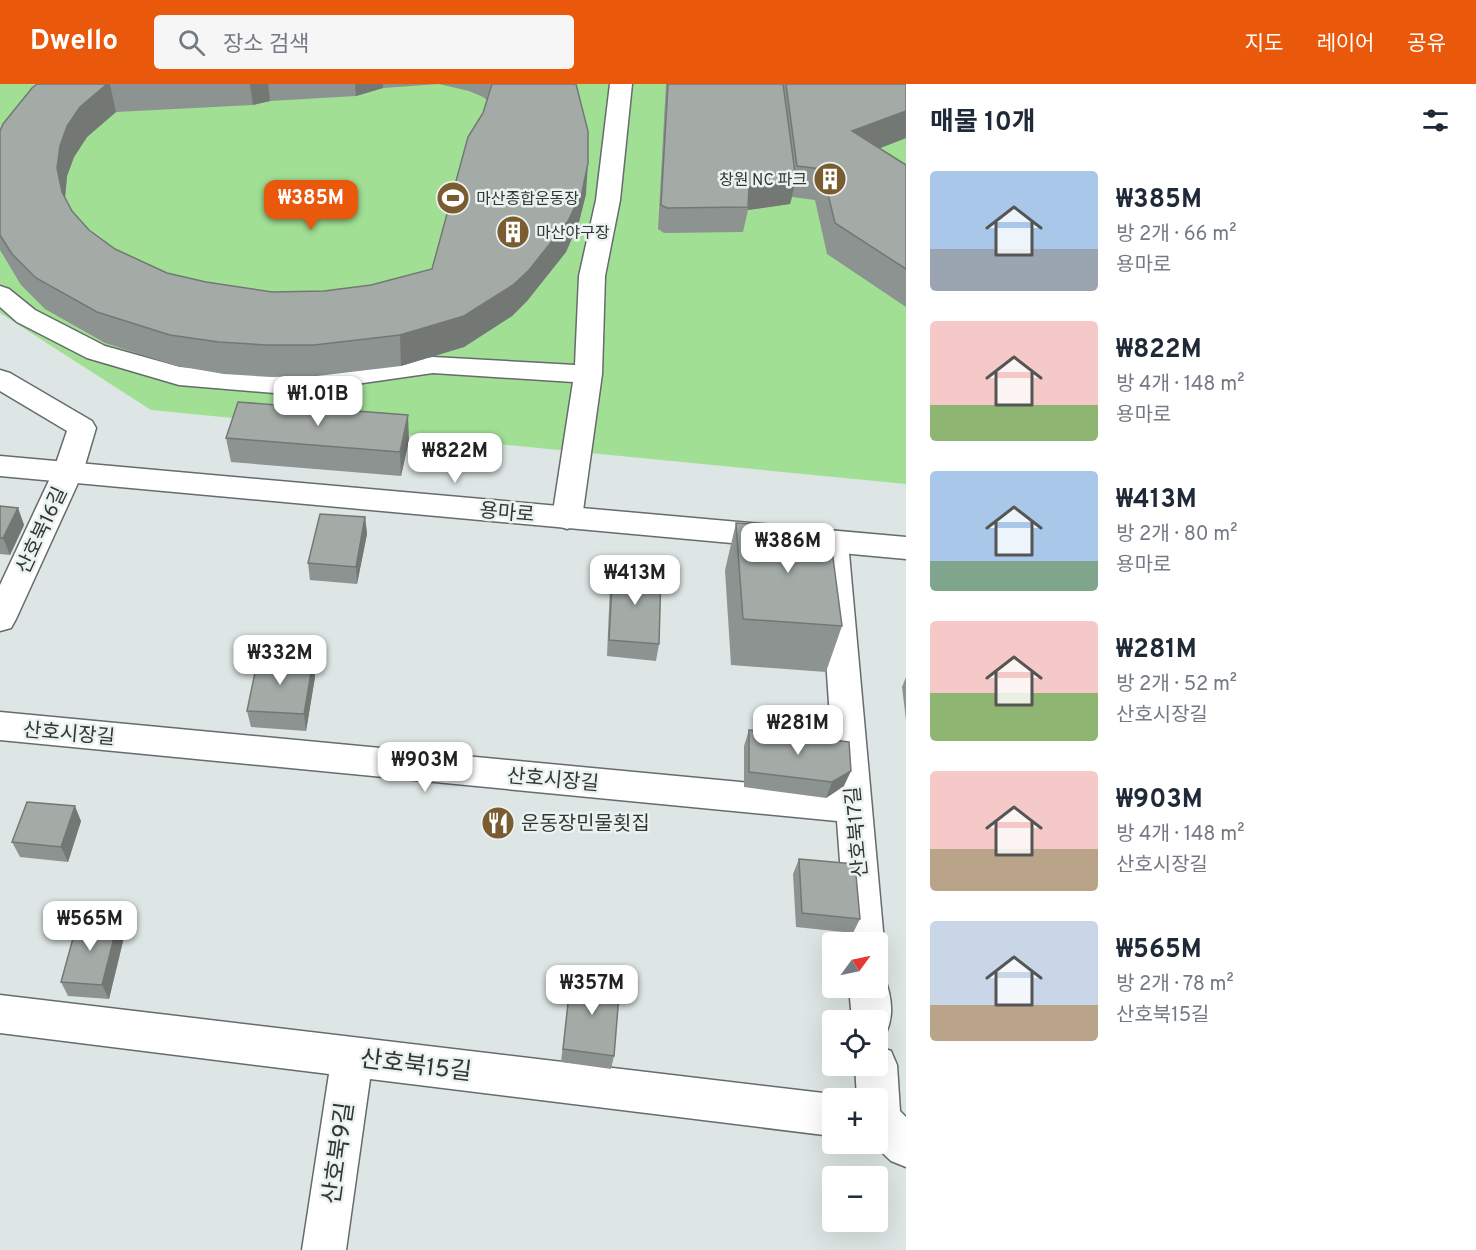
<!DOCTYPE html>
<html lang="ko">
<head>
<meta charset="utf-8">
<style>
	:root { --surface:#fff; --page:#f6f6f7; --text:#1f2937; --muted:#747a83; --accent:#ea580c }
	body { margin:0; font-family:Overpass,"Noto Sans KR",sans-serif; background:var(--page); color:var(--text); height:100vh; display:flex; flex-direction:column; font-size:22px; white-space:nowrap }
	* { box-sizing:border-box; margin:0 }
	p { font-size:20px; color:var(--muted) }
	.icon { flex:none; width:33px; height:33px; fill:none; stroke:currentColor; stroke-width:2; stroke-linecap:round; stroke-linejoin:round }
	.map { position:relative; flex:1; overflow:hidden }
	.panel { display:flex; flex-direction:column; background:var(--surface); width:570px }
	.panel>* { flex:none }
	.needle { width:39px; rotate:57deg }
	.tools { position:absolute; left:822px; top:848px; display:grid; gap:12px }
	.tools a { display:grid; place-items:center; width:66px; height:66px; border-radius:6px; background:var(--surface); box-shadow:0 6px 24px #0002; font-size:30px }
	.price { position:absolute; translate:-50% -51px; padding:0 14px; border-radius:12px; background:#fff; color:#222; font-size:20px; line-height:39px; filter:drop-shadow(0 2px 3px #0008) }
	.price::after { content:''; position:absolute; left:50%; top:36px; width:18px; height:14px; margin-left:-9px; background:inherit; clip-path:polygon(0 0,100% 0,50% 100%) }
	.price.active { background:var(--accent); color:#fff }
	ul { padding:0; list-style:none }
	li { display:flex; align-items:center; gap:18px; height:150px; padding:0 24px }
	li span { display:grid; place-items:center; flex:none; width:168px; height:120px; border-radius:6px; color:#555 }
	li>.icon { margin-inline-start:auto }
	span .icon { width:72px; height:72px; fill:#fffc; stroke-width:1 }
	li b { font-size:26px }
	h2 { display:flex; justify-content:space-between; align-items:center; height:72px; padding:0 24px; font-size:26px }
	header { display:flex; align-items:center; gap:36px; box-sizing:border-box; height:84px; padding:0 30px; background:var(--accent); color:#fff }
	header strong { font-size:28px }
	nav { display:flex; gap:33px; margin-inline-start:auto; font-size:21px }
	.search { width:420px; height:54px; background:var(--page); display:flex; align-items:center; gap:15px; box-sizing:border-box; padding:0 21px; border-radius:6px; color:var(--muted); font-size:22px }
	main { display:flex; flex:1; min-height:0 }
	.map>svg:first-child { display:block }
	.green { fill:#a1df94 }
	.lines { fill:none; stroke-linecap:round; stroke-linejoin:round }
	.minor-casing { stroke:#656c6b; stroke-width:3 }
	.major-casing { stroke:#656c6b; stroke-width:3 }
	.minor { fill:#fff; fill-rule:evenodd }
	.major { fill:#fff; fill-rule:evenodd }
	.wall { fill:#8d9390; fill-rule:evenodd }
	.shaded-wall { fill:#737875 }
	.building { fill:#a4aba7; stroke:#737875; stroke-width:1.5 }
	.labels { text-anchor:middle; stroke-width:5; stroke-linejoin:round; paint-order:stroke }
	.far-poi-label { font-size:16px; fill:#333635; stroke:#ebf3f1; text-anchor:start }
	.street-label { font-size:20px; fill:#333635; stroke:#ebf3f1 }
	.poi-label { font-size:20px; fill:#333635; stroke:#ebf3f1; text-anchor:start }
	.near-street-label { font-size:24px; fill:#333635; stroke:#ebf3f1 }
</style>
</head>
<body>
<header>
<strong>Dwello</strong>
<div class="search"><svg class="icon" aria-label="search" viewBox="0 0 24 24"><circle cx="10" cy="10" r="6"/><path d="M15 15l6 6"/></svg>장소 검색</div>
<nav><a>지도</a><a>레이어</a><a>공유</a></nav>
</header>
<main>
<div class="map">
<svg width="906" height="1166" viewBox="0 0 906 1166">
	<rect width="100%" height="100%" fill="#dde6e4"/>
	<polygon class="green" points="0,0 906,0 906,400 151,326 0,229"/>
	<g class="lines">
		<defs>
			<g id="minor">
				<polygon points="610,0 632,0 620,116 605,192 602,290 582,434 578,441 567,445 556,441 552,434 573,298 433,289 286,310 179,301 87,274 17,238 0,223 0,202 9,205 35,226 105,262 180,283 286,292 433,273 575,281 579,192 596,116"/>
				<polygon points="0,286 10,289 92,337 96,344 83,388 16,535 11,544 0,547 0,501 53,388 67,347 0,307"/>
				<polygon points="833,447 844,450 848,458 884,858 878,871 878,858 846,858 837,737 0,656 0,628 835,707 818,458 822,450"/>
				<path d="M878,888L883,890C891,909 895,930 886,949L878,953V936H852L849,903H878Z"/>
				<polygon points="0,911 832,1010 842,1014 832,1014 832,1052 370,995 346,1166 302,1166 329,990 0,949"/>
				<polygon points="878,962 891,967 897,981 900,1027 906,1033 906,1083 891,1077 872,1059 878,1059 878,1014 857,1014 855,981 878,981"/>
			</g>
			<polygon id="major" points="0,372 906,453 906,475 0,392"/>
		</defs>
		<use href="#minor" class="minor-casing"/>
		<use href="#major" class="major-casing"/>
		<use href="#minor" class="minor"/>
		<use href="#major" class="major"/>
	</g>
	<g class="wall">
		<path d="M37,0H576L586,110L579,138L566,168L527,217L512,232L464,263L401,282L317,292L271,293L224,290L177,282L105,259L45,225L21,201L0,166V47ZM439,0L469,7L483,13L487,16L432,185L371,201L324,207L272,208L206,198L167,189L115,165L89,146L72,127L65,114L67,92L74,73L87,53L116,28L253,21L270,17L356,12L383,4Z"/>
		<polygon points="666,0 906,0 906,54 879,64 906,81 906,223 827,170 815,116 792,113 790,120 748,126 743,148 664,149 658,145"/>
		<polygon points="226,354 409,356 401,392 231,378"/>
		<polygon points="0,422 18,424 24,441 10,471 0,470"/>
		<polygon points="365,433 367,450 357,500 310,496 308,479"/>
		<polygon points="736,439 842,542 826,588 731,581 725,486"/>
		<polygon points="613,483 659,560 656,577 607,572 610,500"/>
		<polygon points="313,577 315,593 306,647 251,643 247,627"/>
		<polygon points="906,593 906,636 902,603"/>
		<polygon points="749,646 844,702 826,714 744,703 744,662"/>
		<polygon points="81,737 68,778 20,773 12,758"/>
		<polygon points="799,775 860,835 853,849 796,843 793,790"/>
		<polygon points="124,853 109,915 68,912 61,898"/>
		<polygon points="571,892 614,972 611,985 561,978"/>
	</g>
	<g class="shaded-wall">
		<polygon points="107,0 110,0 116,28 87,53 74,73 67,92 65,114 62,108 57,84 60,62 67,42 80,23"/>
		<polygon points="250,0 268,0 270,17 253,21"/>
		<polygon points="355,0 383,0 383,4 356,12"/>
		<polygon points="906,27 906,54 845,78 852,47"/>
		<polygon points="588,79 586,110 579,138 566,168 527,217 512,232 464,263 401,282 400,251"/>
		<polygon points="796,96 790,120 748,126 749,103"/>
		<polygon points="408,331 409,356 401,392 400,368"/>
		<polygon points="18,424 24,441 10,471 3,454"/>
		<polygon points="365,433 367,450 357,500 356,483"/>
		<polygon points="313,577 315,593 306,647 304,630"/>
		<polygon points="851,687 844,702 826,714 832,698"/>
		<polygon points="75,722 81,737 68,778 61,763"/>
		<polygon points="118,838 124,853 109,915 102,901"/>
	</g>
	<g class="building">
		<polygon points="37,0 107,0 80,23 67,42 60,62 57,84 62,108 72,127 89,146 115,165 167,189 206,198 272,208 324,207 371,201 432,185 468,53 483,29 492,0 576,0 588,47 588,79 582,108 568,137 529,186 513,201 464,232 400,251 314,261 266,261 219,258 170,251 97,228 36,194 12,170 0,151 0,47 3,40 32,4"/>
		<polygon points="668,0 783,0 796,96 749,103 748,123 667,124 661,121"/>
		<polygon points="786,0 906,0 906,27 852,47 906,81 906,185 835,139 822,85 797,82"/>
		<polygon points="238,318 408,331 400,368 226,354"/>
		<polygon points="0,422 18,424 3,454 0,454"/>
		<polygon points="320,430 365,433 356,483 308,479"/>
		<polygon points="736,439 829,444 842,542 743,535"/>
		<polygon points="613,483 661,488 659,560 609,556"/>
		<polygon points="258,574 313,577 304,630 247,627"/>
		<polygon points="749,646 849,658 851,687 832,698 749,688"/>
		<polygon points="27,718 75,722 61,763 12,758"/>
		<polygon points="799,775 855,780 860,835 802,829"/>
		<polygon points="78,836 118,838 102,901 61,898"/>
		<polygon points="571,892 620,899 614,972 563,965"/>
	</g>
	<defs>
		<symbol id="building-disc" viewBox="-11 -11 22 22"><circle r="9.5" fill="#7b5c31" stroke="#ebf3f1"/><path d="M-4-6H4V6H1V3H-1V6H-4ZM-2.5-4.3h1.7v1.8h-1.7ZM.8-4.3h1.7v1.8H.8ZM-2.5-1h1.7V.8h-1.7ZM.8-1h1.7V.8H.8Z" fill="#fff"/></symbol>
		<symbol id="stadium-disc" viewBox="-11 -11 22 22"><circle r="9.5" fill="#7b5c31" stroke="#ebf3f1"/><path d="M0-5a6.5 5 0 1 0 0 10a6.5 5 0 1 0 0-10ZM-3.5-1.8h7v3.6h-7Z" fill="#fff"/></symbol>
		<symbol id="restaurant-disc" viewBox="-11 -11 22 22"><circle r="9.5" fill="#7b5c31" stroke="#ebf3f1"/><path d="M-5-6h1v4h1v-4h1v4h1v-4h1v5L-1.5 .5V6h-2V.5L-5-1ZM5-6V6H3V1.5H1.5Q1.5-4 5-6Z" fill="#fff"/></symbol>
	</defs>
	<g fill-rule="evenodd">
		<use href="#building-disc" x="811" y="76" width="38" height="38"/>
		<use href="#stadium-disc" x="434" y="95" width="38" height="38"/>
		<use href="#building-disc" x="494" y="129" width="38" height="38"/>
		<use href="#restaurant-disc" x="479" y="720" width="38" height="38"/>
	</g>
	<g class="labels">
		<g class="far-poi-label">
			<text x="807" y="101" text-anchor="end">창원 NC 파크</text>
			<text x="476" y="120">마산종합운동장</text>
			<text x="536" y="154">마산야구장</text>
		</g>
		<g class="street-label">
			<text transform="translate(507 428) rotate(5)" y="7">용마로</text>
			<text transform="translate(41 446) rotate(-65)" y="7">산호북16길</text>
			<text transform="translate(69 649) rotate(5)" y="7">산호시장길</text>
			<text transform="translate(553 695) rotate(5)" y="7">산호시장길</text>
			<text transform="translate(856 748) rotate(-95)" y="7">산호북17길</text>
		</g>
		<g class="poi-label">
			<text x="521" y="746">운동장민물횟집</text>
		</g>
		<g class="near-street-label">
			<text transform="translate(416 981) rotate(7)" y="8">산호북15길</text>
			<text transform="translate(338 1069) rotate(-82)" y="8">산호북9길</text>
		</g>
	</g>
</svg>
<div class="tools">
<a><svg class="needle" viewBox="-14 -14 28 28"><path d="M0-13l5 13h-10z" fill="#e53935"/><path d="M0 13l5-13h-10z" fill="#747a83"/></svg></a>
<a><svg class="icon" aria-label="locate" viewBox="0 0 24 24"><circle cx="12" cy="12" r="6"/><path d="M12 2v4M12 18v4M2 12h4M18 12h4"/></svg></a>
<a>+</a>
<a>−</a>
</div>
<b class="price active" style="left:311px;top:147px">₩385M</b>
<b class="price" style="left:318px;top:343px">₩1.01B</b>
<b class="price" style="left:455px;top:400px">₩822M</b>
<b class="price" style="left:788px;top:490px">₩386M</b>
<b class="price" style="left:635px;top:522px">₩413M</b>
<b class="price" style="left:280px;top:602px">₩332M</b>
<b class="price" style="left:798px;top:672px">₩281M</b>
<b class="price" style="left:425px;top:709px">₩903M</b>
<b class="price" style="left:90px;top:868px">₩565M</b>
<b class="price" style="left:592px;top:932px">₩357M</b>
</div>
<section class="panel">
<h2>매물 10개<svg class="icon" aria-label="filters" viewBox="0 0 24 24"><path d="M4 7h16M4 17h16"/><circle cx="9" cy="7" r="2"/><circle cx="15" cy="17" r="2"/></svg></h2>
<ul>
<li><span style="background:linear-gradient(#a9c7e8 65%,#9aa5b1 0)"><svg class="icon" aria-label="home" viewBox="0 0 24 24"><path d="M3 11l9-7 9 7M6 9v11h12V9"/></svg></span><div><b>₩385M</b><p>방 2개 · 66 m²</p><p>용마로</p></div></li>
<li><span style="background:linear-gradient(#f6c9c9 70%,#8fb573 0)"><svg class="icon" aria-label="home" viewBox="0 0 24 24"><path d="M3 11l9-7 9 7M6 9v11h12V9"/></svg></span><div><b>₩822M</b><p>방 4개 · 148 m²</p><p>용마로</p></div></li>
<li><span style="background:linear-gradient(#a9c7e8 75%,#7fa58c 0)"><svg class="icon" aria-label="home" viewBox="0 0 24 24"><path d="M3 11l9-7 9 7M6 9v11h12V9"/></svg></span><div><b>₩413M</b><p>방 2개 · 80 m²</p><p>용마로</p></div></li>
<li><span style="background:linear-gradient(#f6c9c9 60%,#8fb573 0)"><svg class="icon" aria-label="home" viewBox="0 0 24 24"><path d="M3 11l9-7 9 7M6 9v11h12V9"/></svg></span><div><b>₩281M</b><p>방 2개 · 52 m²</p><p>산호시장길</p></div></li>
<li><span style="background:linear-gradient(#f6c9c9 65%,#b9a48a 0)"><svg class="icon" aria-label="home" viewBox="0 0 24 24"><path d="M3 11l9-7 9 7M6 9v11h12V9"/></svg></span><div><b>₩903M</b><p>방 4개 · 148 m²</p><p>산호시장길</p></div></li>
<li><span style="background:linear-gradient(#c9d6e8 70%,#b9a48a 0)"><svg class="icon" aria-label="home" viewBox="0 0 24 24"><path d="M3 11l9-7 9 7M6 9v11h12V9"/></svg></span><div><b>₩565M</b><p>방 2개 · 78 m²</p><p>산호북15길</p></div></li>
</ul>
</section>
</main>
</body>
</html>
